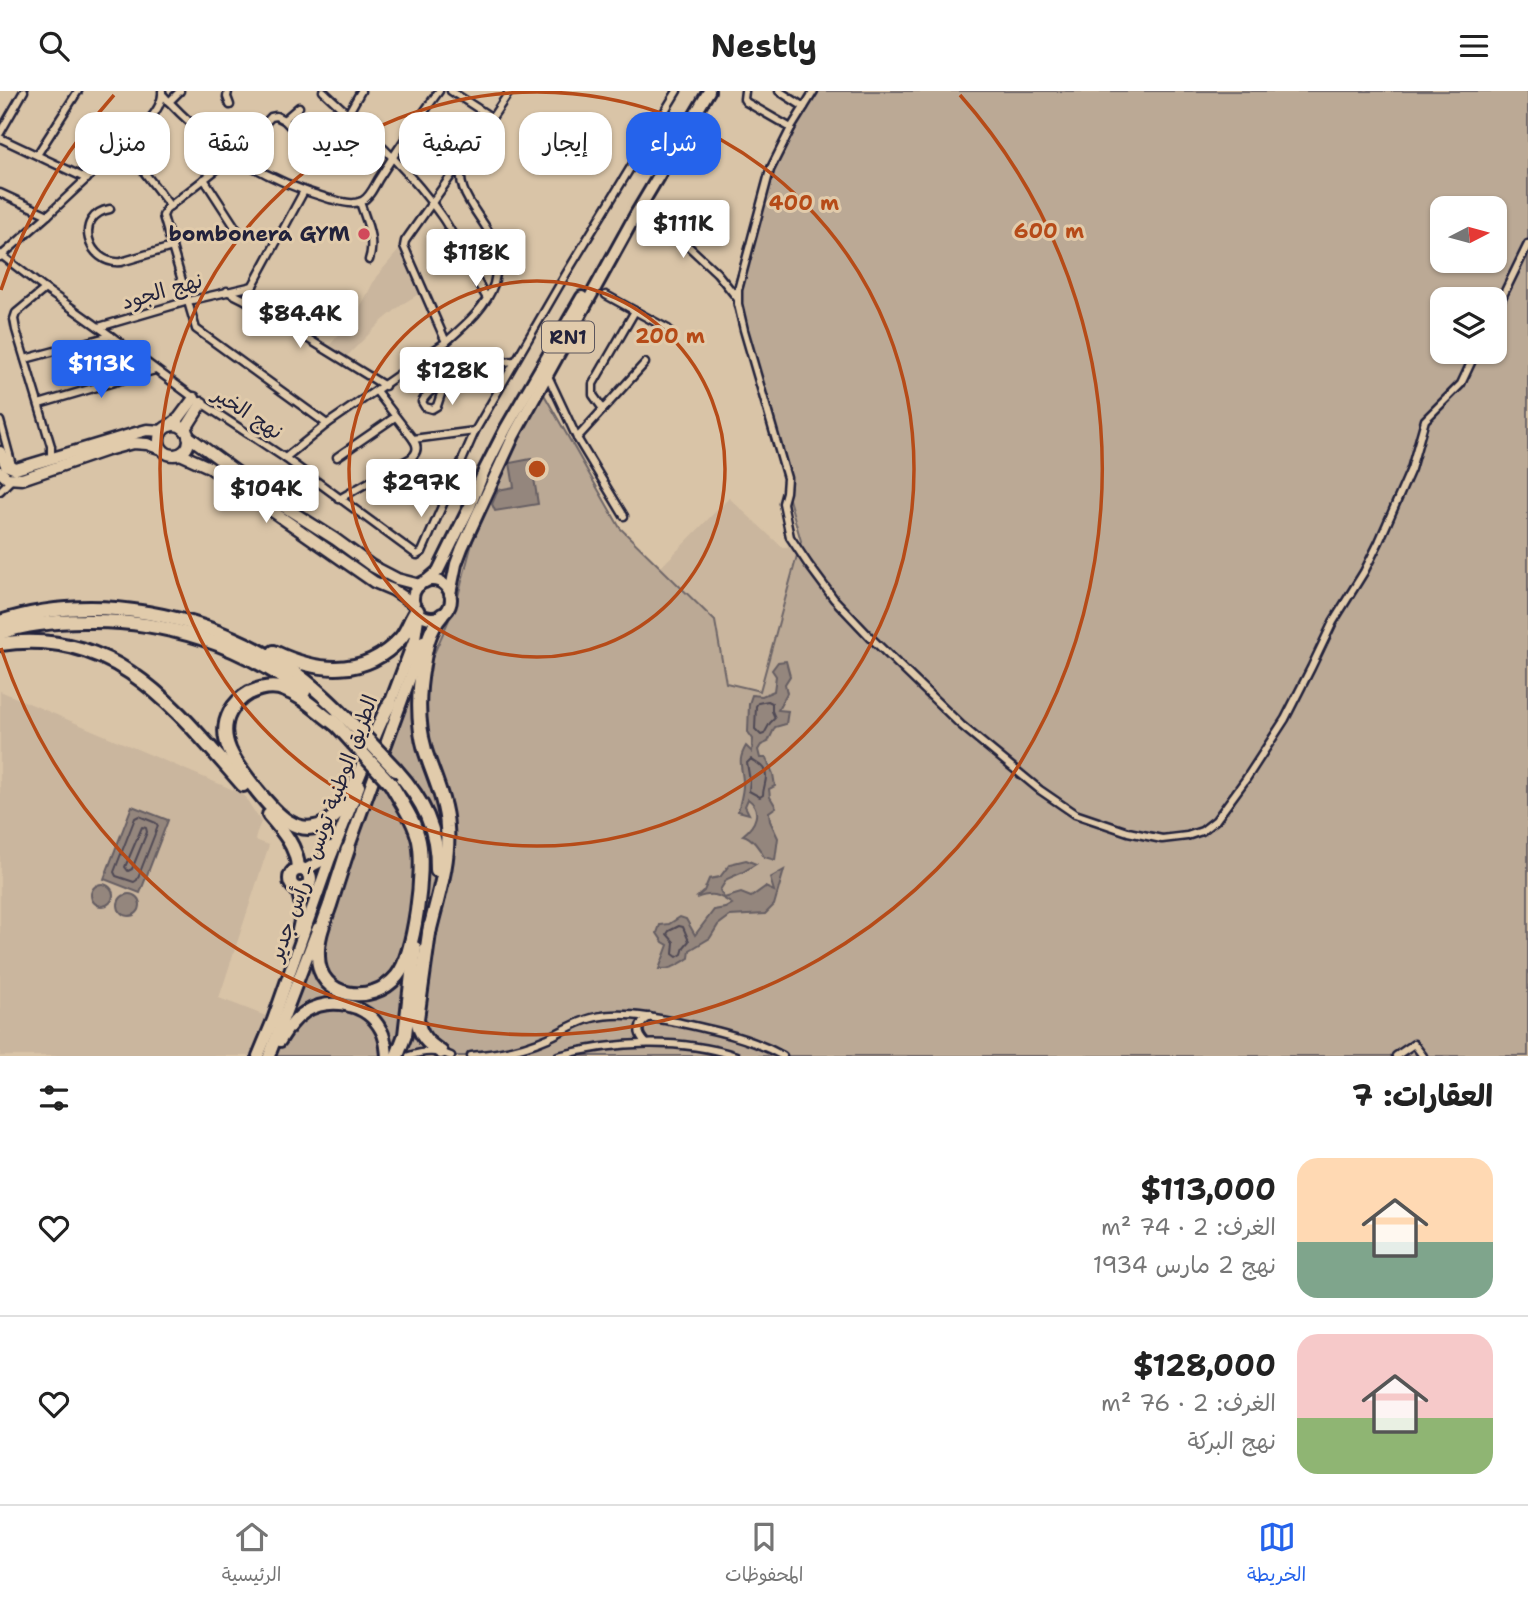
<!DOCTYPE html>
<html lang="ar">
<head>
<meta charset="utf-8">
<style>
	:root { --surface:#fff; --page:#f2f2f2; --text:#222; --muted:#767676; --line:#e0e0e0; --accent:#2563eb }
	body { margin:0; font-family:"Shantell Sans","Playpen Sans Arabic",sans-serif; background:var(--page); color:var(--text); direction:rtl; height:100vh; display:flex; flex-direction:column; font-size:26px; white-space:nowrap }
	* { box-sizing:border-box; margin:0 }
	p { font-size:23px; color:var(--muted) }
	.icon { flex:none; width:38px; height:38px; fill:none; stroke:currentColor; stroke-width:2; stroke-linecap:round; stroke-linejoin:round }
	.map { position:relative; height:965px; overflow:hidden; direction:ltr }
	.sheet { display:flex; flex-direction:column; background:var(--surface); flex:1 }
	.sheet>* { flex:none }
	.top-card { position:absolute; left:21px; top:21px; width:700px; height:63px; direction:rtl; display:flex; gap:14px }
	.needle { width:46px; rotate:84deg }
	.controls { position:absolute; left:1430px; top:105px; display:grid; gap:14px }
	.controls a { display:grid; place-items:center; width:77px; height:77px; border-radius:14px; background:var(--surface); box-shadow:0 2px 5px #0004; font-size:35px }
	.price { position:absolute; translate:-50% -60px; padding:0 16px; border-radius:7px; background:#fff; color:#222; font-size:23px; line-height:46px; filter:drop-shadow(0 2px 4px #0008) }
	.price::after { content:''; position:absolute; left:50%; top:42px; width:21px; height:16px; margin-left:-10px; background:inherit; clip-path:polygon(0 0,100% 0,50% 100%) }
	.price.on { background:var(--accent); color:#fff }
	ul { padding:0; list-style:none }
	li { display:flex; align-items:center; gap:21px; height:175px; padding:0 35px }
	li+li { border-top:2px solid var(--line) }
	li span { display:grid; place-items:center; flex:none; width:196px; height:140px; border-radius:21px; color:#555 }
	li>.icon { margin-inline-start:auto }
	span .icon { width:84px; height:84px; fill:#fffc; stroke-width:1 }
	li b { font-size:30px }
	h2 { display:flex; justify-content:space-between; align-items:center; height:84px; padding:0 35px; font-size:30px }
	.tag { padding:0 24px; border-radius:21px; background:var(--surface); box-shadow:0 2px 5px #0004; font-size:24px; line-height:63px }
	.tag.on { background:var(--accent); color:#fff }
	header { display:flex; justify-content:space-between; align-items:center; height:91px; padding:0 35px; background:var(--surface); font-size:32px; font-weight:700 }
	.menu { display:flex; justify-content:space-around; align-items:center; height:98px; border-top:2px solid var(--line); background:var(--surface); font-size:19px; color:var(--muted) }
	.menu a { display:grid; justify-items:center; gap:4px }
	.menu .on { color:var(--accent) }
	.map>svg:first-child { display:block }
	.built { fill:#cab69e }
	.green { fill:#bba995; stroke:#6e6668; stroke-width:2; fill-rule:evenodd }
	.water { fill:#94867d; stroke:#665e63; stroke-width:2 }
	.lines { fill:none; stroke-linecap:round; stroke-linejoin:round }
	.shore { stroke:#504a55; stroke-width:2 }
	.street-casing { stroke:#22223b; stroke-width:11 }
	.secondary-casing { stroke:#22223b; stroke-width:15 }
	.primary-casing { stroke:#22223b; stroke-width:16 }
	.highway-casing { stroke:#22223b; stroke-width:18 }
	.street { stroke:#e1cbab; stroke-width:6 }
	.secondary { stroke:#e1cbab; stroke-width:10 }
	.primary { stroke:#e1cbab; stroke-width:10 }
	.highway { stroke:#e1cbab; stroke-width:12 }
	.highway-bridge-casing { stroke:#22223b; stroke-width:18; stroke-linecap:butt }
	.highway-bridge { stroke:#e1cbab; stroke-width:12 }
	.ring { fill:none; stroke:#b64b18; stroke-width:3.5 }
	.poi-dot { fill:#d1495b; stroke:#e1cbab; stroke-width:2.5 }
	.labels { text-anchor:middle; stroke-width:6; stroke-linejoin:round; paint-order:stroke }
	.shield { fill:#e1cbab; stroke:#5b555d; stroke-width:2 }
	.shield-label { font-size:19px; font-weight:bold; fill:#22223b }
	.poi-label { font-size:21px; font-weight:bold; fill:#22223b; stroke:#e1cbab; text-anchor:end }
	.street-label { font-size:21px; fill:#22223b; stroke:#e1cbab }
	.centre { fill:#b64b18; stroke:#e1cbab; stroke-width:3.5 }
	.ring-label { font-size:21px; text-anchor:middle; font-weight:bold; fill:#b64b18; stroke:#e1cbab; stroke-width:6; stroke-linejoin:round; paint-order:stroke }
</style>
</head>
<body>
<header><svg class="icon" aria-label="menu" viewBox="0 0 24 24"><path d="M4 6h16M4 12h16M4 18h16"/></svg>Nestly<svg class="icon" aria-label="search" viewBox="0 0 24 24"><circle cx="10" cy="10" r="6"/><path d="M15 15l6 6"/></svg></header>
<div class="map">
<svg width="1528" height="965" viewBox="0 0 1528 965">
	<rect width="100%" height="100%" fill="#d9c4a7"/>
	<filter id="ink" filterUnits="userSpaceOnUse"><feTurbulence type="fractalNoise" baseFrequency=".0143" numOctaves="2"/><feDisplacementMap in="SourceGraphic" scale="14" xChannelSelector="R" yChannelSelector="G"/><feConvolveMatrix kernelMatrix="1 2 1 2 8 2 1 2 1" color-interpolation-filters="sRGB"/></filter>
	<g filter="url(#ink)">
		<g class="built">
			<polygon points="399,159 422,201 404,212 381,231 347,265 330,254 359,219 376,186"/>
			<polygon points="729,407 783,457 801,451 760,601 726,592 715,530 661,476"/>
			<polygon points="0,600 243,703 261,731 257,741 255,749 269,754 219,907 271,927 257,965 0,965"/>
		</g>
		<path class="green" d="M810,0H1528V965H276L419,573L428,576L456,513L476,437L542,300L620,437L715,530L726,592L760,600L801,450L733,214V199L768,79ZM1442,117H1494V170H1442ZM1442,208H1494V261H1442Z"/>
		<g class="water">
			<polygon points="531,368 538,413 495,420 492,413 498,399 514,396 510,372"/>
			<path d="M786,570L790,585L785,593L787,602L778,619L788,620L786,633L775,636L768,651L761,654L758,659L760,667H766L773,683L775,695L769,698L770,706L776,716L769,721L770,730L778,747L775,769L764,766C760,758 752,746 743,744C755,735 763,719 748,708L745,715L749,723L738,720C740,711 744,700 743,690C742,675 737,670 746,655L752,661L753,648L748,641L749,613L752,604L762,605L774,600L776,585L772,579L778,571Z"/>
			<polygon points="132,715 168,729 140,802 104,788"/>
			<path d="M746,769L756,773L743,781L727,788L720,799L724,807L741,802L751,806L765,796L774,800L770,787L784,779L774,814L765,823L730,825L718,834L710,847L690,859L689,867C679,873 671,879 659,878L668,854L663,851L657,842L660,834L669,833L680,826L686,828L695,844L714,819L725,817L732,813C718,803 712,801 696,807L704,800L709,788L720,786L730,773Z"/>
			<circle cx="102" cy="804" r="11"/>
			<circle cx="129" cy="814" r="11"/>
		</g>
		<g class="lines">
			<g class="shore">
				<polygon points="768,610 772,612 772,620 775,627 770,632 764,643 761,644 755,638 756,615 758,612"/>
				<path d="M751,668C754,671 758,672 761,675C771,684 763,694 763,704L760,706L749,700L750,690L747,672Z"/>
				<polygon points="139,725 156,732 158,735 137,789 134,791 116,785 114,781 135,727"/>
				<polygon points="142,736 146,737 147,741 132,778 128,780 125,776"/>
				<polygon points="679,835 683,836 689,850 684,856 682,863 677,866 673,863 674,851 667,843 669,840"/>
			</g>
			<defs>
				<g id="street">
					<polyline points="228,0 227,6 230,14"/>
					<path d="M323,0C365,39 410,79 442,126C460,152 470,181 487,207"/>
					<polyline points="451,0 491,26"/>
					<polyline points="745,0 744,8 746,11 791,37"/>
					<polyline points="779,0 804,16"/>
					<polyline points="814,0 791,37 770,79 738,199 738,213 744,239 787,387 786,401 783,412 790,446 808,473 834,508 870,546 961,634 1040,699 1075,723 1128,741 1162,748 1187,745 1202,740 1216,729 1246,688 1285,628 1311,577 1333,531 1364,481 1379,451 1411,378 1425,329 1461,293 1476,261"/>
					<path d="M163,4C207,54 267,90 330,108C340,110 352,115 362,110C369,107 374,96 378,89C397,59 418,29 439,0"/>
					<polyline points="169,11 180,0"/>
					<polyline points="348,23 361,0"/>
					<polyline points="284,29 299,16"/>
					<polyline points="0,42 24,0"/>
					<polyline points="0,47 87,88"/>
					<polyline points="37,64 78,0"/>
					<polyline points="139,70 144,81 170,115"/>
					<polyline points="204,88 239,142"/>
					<polyline points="0,102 48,124"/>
					<path d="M360,111C366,130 376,149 369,169"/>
					<path d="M110,118C73,124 87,174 121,171L172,156"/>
					<polyline points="636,123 687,154 717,182 737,207"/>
					<polyline points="0,163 45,198 111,245 194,307 285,367 417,464 422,461 475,340 566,183 677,0"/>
					<path d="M0,166L48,124L149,29C156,21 163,11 162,0"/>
					<polyline points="45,198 16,222 14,228 16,239 51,355 51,367"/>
					<polyline points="227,200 245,209 385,295"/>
					<polyline points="606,204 668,238"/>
					<polyline points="245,209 304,100"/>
					<polyline points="1494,223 1528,153"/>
					<polyline points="99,236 188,210 253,195"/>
					<polyline points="446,251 404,155 405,150 453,82 461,76"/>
					<polyline points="25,268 111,245"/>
					<polyline points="548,285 577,347 624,425"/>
					<path d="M445,291L437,315L432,318L425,316L422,311C427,299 453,284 465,275L469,274L515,270"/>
					<polyline points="377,301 413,348 475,340"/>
					<polyline points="39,313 155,279"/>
					<polyline points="603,318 593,304 593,293 635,220"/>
					<polyline points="0,330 13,378"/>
					<polyline points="327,333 196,238 163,125 166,118 234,65 271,26 276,25 284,29 322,68 329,60"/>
					<polyline points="577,347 645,272"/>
					<polyline points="337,366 395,326"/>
					<path d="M285,367L327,333L446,251C464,235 486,217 494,193C498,178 497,159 491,145C479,121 450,97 465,67L510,0"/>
					<polyline points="0,400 12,388"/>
					<path d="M339,408L411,367C418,361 418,355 413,348"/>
					<path d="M646,952C636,942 637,933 650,926"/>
					<path d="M409,965C424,960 436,959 451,965"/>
					<path d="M471,965C499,963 523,958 548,947C563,940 576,931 592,927C620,920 649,926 676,931C713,939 749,946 783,965"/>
					<path d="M558,965C615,950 680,947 736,965"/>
					<polyline points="1396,965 1414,953 1423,965"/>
				</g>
				<g id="secondary">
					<circle cx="174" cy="349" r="15"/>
					<polyline points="169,335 179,327 194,307"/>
					<polyline points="185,339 202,312"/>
					<polyline points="188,345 283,415 335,448 372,475 397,488 420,494"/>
					<polyline points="0,361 6,374 16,378 136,342 147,339 162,340"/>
					<polyline points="180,363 209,376 374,491 393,499 414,513"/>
					<polyline points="0,381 7,387 22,388 107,359 133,352 147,353 162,358"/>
				</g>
				<g id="primary">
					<circle cx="432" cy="508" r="19"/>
					<polyline points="425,491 438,480 470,415 484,380 506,337 582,206"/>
					<polyline points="450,503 456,473 462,457 514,344 636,123 709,0"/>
					<polyline points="388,618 415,547 419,521"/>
					<polyline points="345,766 423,551"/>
					<polyline points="305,779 321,770 330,756"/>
					<path d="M295,797C303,810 302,824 298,839"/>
					<path d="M280,950C287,939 294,928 305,921C330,906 367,912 381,939C386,947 386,956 387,965"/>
					<polyline points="258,965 273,929 329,770 359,695"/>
					<polyline points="269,965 318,837"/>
				</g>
				<g id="highway">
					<path d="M0,531C95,500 205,523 288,577C315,595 337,618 360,641"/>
					<path d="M0,542C27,533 56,530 84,530C164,528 240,553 304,601"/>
					<path d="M0,553C117,536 175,617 243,694"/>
					<path d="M274,561C318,582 365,587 401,547C408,539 410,528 417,519"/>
					<polyline points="332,629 353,652"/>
					<path d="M338,635C320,623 305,606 285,599C274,594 260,597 249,602C242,606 234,614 230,621C215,649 238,675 255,697C273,719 297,751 329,730C352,714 363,670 374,646C379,634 384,623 390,612"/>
					<path d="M396,679C423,709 438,738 437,779"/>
					<path d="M269,724C283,740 297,756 298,777"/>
					<path d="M348,758C342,776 336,795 330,814C324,831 317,847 318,865C318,908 372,915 397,885C415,863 425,778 419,750C415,730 401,711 391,693"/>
					<circle cx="300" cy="788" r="10"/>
					<path d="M430,835L417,928C420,945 427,952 441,961"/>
					<path d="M429,842C437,808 450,771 447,736C446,710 433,684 425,659C417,631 418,602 423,574C426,555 429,539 442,524"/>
					<polyline points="397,965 405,944 415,857"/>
				</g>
			</defs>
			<use href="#street" class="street-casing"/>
			<use href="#secondary" class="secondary-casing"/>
			<use href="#primary" class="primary-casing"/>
			<use href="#highway" class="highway-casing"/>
			<use href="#street" class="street"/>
			<use href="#secondary" class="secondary"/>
			<use href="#primary" class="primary"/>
			<use href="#highway" class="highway"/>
			<defs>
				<g id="highway-bridge">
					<polyline points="360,641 396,679"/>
					<polyline points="353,652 391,693"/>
				</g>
			</defs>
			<use href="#highway-bridge" class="highway-bridge-casing"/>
			<use href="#highway-bridge" class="highway-bridge"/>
		</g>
	</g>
	<g class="ring">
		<circle cx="537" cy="378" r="188"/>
		<circle cx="537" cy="378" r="377"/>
		<path d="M1 199A565 565 0 0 1 114 4M960 4A565 565 0 1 1 1 557"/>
	</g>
	<circle class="poi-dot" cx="364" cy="143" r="7"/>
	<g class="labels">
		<rect class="shield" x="542" y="230.5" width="52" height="31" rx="5"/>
		<g class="shield-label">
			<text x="568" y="253">RN1</text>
		</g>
		<g class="poi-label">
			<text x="350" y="150">bombonera GYM</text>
		</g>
		<g class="street-label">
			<text transform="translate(162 200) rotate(-16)" y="7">نهج الجود</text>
			<text transform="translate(248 322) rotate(33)" y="7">نهج الخير</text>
			<text transform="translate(323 737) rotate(-70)" y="7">الطريق الوطنية تونس - رأس جدير</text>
		</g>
	</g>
	<circle cx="537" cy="378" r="10" class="centre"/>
	<g class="ring-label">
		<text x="804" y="119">400 m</text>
		<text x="1049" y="147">600 m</text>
		<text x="670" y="252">200 m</text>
	</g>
</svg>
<div class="controls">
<a><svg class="needle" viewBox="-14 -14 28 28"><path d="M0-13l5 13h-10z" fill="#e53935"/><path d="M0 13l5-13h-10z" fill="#767676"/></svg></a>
<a><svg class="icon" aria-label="layers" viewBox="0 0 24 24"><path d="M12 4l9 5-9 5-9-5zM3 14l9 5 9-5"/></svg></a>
</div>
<b class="price" style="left:683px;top:169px">$111K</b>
<b class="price" style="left:476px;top:198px">$118K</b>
<b class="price" style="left:300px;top:259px">$84.4K</b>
<b class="price on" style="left:101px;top:309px">$113K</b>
<b class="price" style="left:452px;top:316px">$128K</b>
<b class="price" style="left:421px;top:428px">$297K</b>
<b class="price" style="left:266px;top:434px">$104K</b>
<div class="top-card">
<a class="tag on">شراء</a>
<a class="tag">إيجار</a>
<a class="tag">تصفية</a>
<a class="tag">جديد</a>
<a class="tag">شقة</a>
<a class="tag">منزل</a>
</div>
</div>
<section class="sheet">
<h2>العقارات: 7<svg class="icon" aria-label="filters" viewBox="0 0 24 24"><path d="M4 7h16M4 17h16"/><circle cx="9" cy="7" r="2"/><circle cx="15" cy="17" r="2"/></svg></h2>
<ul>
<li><span style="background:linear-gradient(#ffd9b3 60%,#7fa58c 0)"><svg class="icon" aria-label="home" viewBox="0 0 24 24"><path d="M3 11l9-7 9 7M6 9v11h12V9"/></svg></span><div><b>$113,000</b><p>الغرف: 2 · 74 m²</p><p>نهج 2 مارس 1934</p></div><svg class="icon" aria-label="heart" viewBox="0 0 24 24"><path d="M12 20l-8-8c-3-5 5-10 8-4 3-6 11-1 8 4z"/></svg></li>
<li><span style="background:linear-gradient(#f6c9c9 60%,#8fb573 0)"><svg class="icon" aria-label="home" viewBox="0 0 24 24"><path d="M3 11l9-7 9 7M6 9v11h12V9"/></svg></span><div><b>$128,000</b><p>الغرف: 2 · 76 m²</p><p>نهج البركة</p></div><svg class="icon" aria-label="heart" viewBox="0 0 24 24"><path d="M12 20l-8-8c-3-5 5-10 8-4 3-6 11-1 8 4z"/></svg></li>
</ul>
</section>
<nav class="menu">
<a class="on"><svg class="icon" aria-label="map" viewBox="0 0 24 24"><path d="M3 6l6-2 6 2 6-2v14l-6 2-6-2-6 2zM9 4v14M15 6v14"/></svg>الخريطة</a>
<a><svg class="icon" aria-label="saved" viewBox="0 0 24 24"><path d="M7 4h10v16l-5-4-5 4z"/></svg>المحفوظات</a>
<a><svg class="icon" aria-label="home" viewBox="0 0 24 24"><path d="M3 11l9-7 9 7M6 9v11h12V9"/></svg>الرئيسية</a>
</nav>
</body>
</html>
